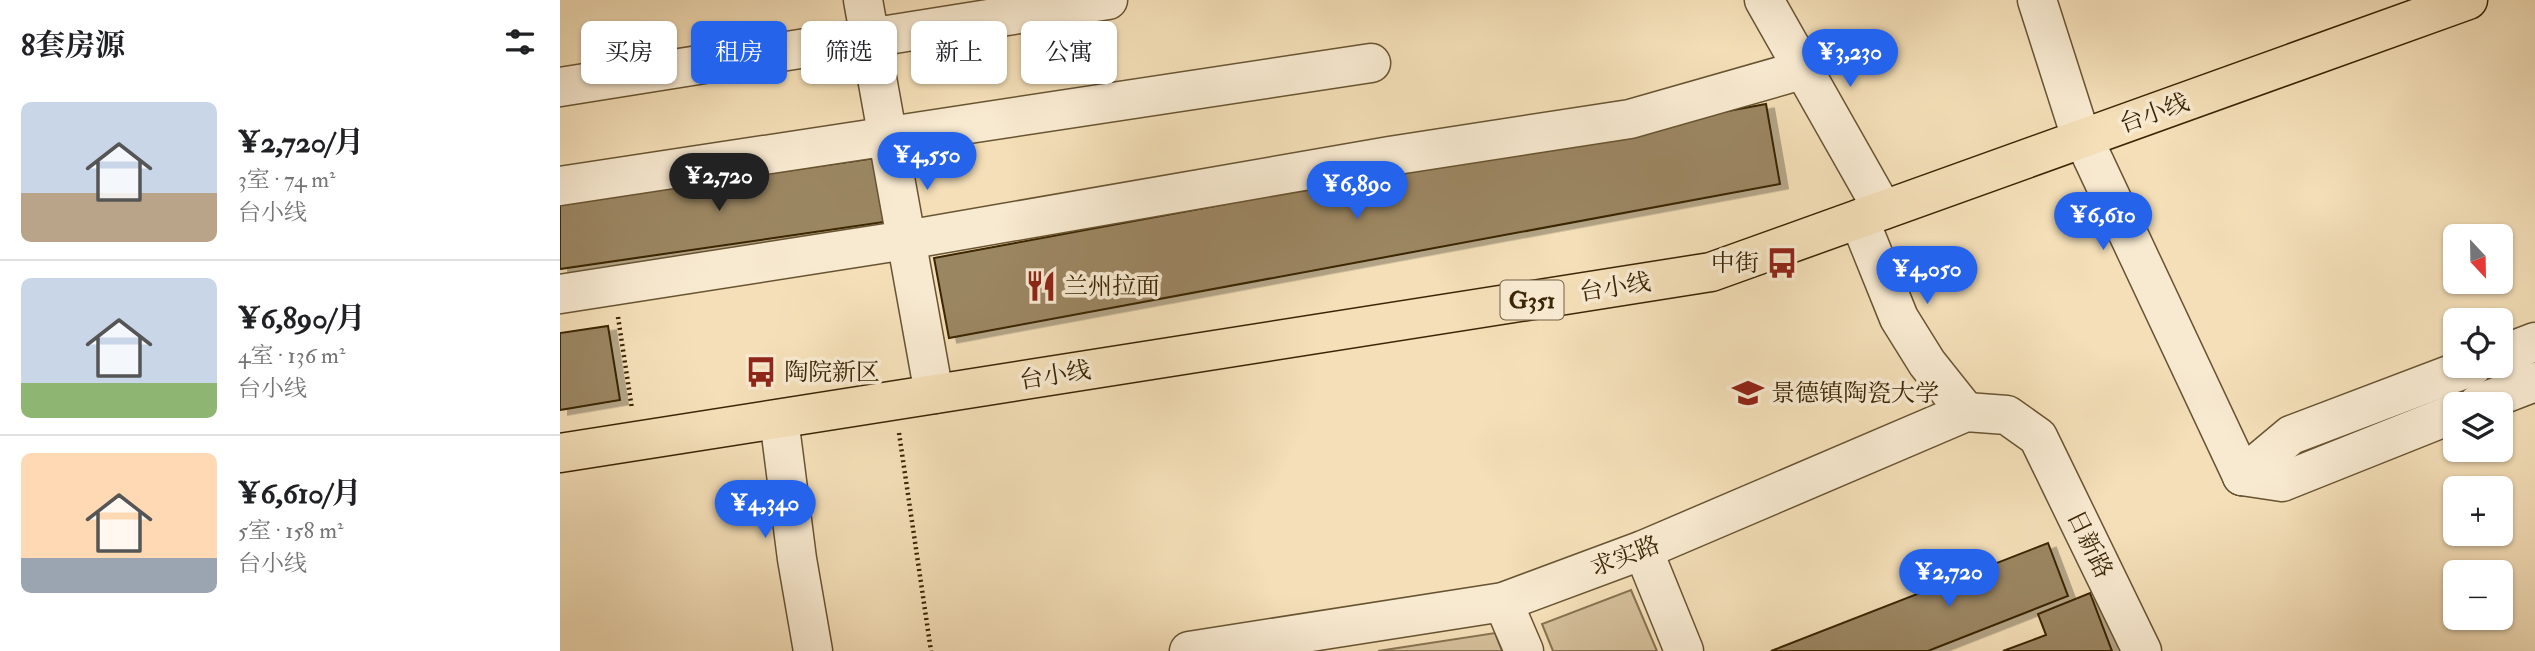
<!DOCTYPE html>
<html lang="zh">
<head>
<meta charset="utf-8">
<style>
	:root { --surface:#fff; --page:#f2f2f2; --text:#202124; --muted:#757577; --line:#e0e0e0; --accent:#2563eb }
	body { margin:0; font-family:"IM FELL Double Pica","Noto Serif SC",serif; background:var(--page); color:var(--text); height:100vh; display:flex; flex-direction:column; font-size:26px; white-space:nowrap }
	* { box-sizing:border-box; margin:0 }
	p { font-size:23px; color:var(--muted) }
	.icon { flex:none; width:38px; height:38px; fill:none; stroke:currentColor; stroke-width:2; stroke-linecap:round; stroke-linejoin:round }
	.map { position:relative; flex:1; overflow:hidden }
	.details { display:flex; flex-direction:column; background:var(--surface); width:560px }
	.details>* { flex:none }
	.guide { position:absolute; left:21px; top:21px; width:665px; height:63px; display:flex; gap:14px }
	.needle { width:46px; rotate:158deg }
	.controls { position:absolute; left:1883px; top:224px; display:grid; gap:14px }
	.controls a { display:grid; place-items:center; width:70px; height:70px; border-radius:10px; background:var(--surface); box-shadow:0 2px 5px #0004; font-size:35px }
	.price { position:absolute; translate:-50% -60px; padding:0 16px; border-radius:24px; background:var(--accent); color:#fff; font-size:23px; line-height:46px; filter:drop-shadow(0 2px 4px #0008) }
	.price::after { content:''; position:absolute; left:50%; top:42px; width:21px; height:16px; margin-left:-10px; background:inherit; clip-path:polygon(0 0,100% 0,50% 100%) }
	.price.on { background:#222; color:#fff }
	ul { padding:0; list-style:none }
	li { display:flex; align-items:center; gap:21px; height:175px; padding:0 21px }
	li+li { border-top:2px solid var(--line) }
	li span { display:grid; place-items:center; flex:none; width:196px; height:140px; border-radius:10px; color:#555 }
	li>.icon { margin-inline-start:auto }
	span .icon { width:84px; height:84px; fill:#fffc; stroke-width:1 }
	li b { font-size:30px }
	h2 { display:flex; justify-content:space-between; align-items:center; height:84px; padding:0 21px; font-size:30px }
	.pill { padding:0 24px; border-radius:10px; background:var(--surface); box-shadow:0 2px 5px #0004; font-size:24px; line-height:63px }
	.pill.on { background:var(--accent); color:#fff }
	main { display:flex; flex:1; min-height:0 }
	.map>svg:first-child { display:block }
	.green { fill:#d4bf9a; stroke:#877250; stroke-width:2 }
	.building { fill:#9b8662; stroke:#3a2505; stroke-width:2; filter:url(#shadow) }
	.lines { fill:none; stroke-linecap:round; stroke-linejoin:round }
	.minor-casing { stroke:#685432; stroke-width:41 }
	.highway-casing { stroke:#3a2505; stroke-width:41 }
	.path { stroke:#3a2505; stroke-width:4.5; stroke-dasharray:2 3.5; stroke-linecap:butt }
	.minor { stroke:#f8ead1; stroke-width:38 }
	.highway { stroke:#f4dfb8; stroke-width:38 }
	.labels { text-anchor:middle; stroke-width:7; stroke-linejoin:round; paint-order:stroke }
	.shield { fill:#f8ead1; stroke:#736042; stroke-width:2 }
	.shield-label { font-size:23px; font-weight:bold; fill:#3a2505 }
	.street-label { font-size:24px; fill:#3a2505; stroke:#f8ead1 }
	.poi-label { font-size:24px; fill:#3a2505; stroke:#f8ead1; text-anchor:start }
</style>
</head>
<body>
<main>
<section class="details">
<h2>8套房源<svg class="icon" aria-label="filters" viewBox="0 0 24 24"><path d="M4 7h16M4 17h16"/><circle cx="9" cy="7" r="2"/><circle cx="15" cy="17" r="2"/></svg></h2>
<ul>
<li><span style="background:linear-gradient(#c9d6e8 65%,#b9a48a 0)"><svg class="icon" aria-label="home" viewBox="0 0 24 24"><path d="M3 11l9-7 9 7M6 9v11h12V9"/></svg></span><div><b>¥2,720/月</b><p>3室 · 74 m²</p><p>台小线</p></div></li>
<li><span style="background:linear-gradient(#c9d6e8 75%,#8fb573 0)"><svg class="icon" aria-label="home" viewBox="0 0 24 24"><path d="M3 11l9-7 9 7M6 9v11h12V9"/></svg></span><div><b>¥6,890/月</b><p>4室 · 136 m²</p><p>台小线</p></div></li>
<li><span style="background:linear-gradient(#ffd9b3 75%,#9aa5b1 0)"><svg class="icon" aria-label="home" viewBox="0 0 24 24"><path d="M3 11l9-7 9 7M6 9v11h12V9"/></svg></span><div><b>¥6,610/月</b><p>5室 · 158 m²</p><p>台小线</p></div></li>
</ul>
</section>
<div class="map">
<svg width="1975" height="651" viewBox="0 0 1975 651">
	<defs>
		<filter id="shadow"><feDropShadow dx="8" dy="4.5" stdDeviation="0" flood-color="#0004"/></filter>
	</defs>
	<rect width="100%" height="100%" fill="#f4dfb8"/>
	<filter id="stains"><feTurbulence type="fractalNoise" baseFrequency=".00286" numOctaves="4"/><feColorMatrix values="0 0 0 0 .2 0 0 0 0 .09 0 0 0 0 .02 0 0 0 .5 -.17"/></filter>
	<radialGradient id="worn" r=".72"><stop offset=".6" stop-color="#630" stop-opacity="0"/><stop offset="1" stop-color="#630" stop-opacity=".3"/></radialGradient>
	<g class="green">
		<polygon points="1071,590 1097,651 993,651 982,624"/>
		<polygon points="935,633 942,651 818,651"/>
	</g>
	<g class="building">
		<polygon points="1206,104 1220,184 389,338 374,258"/>
		<polygon points="315,158 324,222 0,269 0,203"/>
		<polygon points="48,326 60,400 0,410 0,333"/>
		<polygon points="1488,543 1508,596 1368,651 1211,651"/>
		<polygon points="1530,593 1552,651 1443,651 1486,635 1478,614"/>
	</g>
	<g class="lines">
		<defs>
			<g id="minor">
				<polyline points="303,0 374,394"/>
				<polyline points="1204,0 1323,210"/>
				<polyline points="1477,0 1517,125 1682,476"/>
				<polyline points="0,87 548,0"/>
				<polyline points="0,186 811,63"/>
				<polyline points="1299,219 1339,318 1367,363 1406,412"/>
				<polyline points="0,294 346,240 830,156 1070,119 1245,69"/>
				<polyline points="1941,355 1975,342"/>
				<polyline points="1918,404 1975,382"/>
				<polyline points="219,419 237,559 253,651"/>
				<polyline points="1682,476 1731,435 1913,366"/>
				<polyline points="1682,476 1722,482 1895,413"/>
				<polyline points="1083,550 1124,651"/>
				<polyline points="943,602 964,651"/>
				<polyline points="629,651 943,602 1083,550 1406,412 1447,415 1478,437 1582,651"/>
			</g>
			<polyline id="highway" points="0,453 1151,272 1908,0"/>
		</defs>
		<use href="#minor" class="minor-casing"/>
		<use href="#highway" class="highway-casing"/>
		<g class="path">
			<polyline points="58,317 72,409"/>
			<polyline points="339,433 371,651"/>
		</g>
		<use href="#minor" class="minor"/>
		<use href="#highway" class="highway"/>
	</g>
	<defs>
		<symbol id="bus-bare" viewBox="-9 -9 18 18"><path d="M-5-6H5V4H4V6H2V4H-2V6H-4V4H-5ZM-3.5-4V0h7V-4ZM-3.5 1.2v1.5H-2V1.2ZM2 1.2v1.5H3.5V1.2Z" fill="#8f2418" stroke="#f8ead1" stroke-width="2.5" paint-order="stroke"/></symbol>
		<symbol id="restaurant-bare" viewBox="-9 -9 18 18"><path d="M-5-6h1v4h1v-4h1v4h1v-4h1v5L-1.5 .5V6h-2V.5L-5-1ZM5-6V6H3V1.5H1.5Q1.5-4 5-6Z" fill="#8f2418" stroke="#f8ead1" stroke-width="2.5" paint-order="stroke"/></symbol>
		<symbol id="university-bare" viewBox="-9 -9 18 18"><path d="M0-5L7-2L0 1L-7-2ZM-4 1L0 2.5L4 1V4Q0 6-4 4Z" fill="#8f2418" stroke="#f8ead1" stroke-width="2.5" paint-order="stroke"/></symbol>
	</defs>
	<g fill-rule="evenodd">
		<use href="#bus-bare" x="1200" y="241" width="44" height="44"/>
		<use href="#restaurant-bare" x="459" y="264" width="44" height="44"/>
		<use href="#bus-bare" x="179" y="350" width="44" height="44"/>
		<use href="#university-bare" x="1166" y="371" width="44" height="44"/>
	</g>
	<g class="labels">
		<rect class="shield" x="940.5" y="280.5" width="63" height="39" rx="5"/>
		<g class="shield-label">
			<text x="972" y="308">G351</text>
		</g>
		<g class="street-label">
			<text transform="translate(1594 113) rotate(-20)" y="8">台小线</text>
			<text transform="translate(1055 287) rotate(-9)" y="8">台小线</text>
			<text transform="translate(495 375) rotate(-9)" y="8">台小线</text>
			<text transform="translate(1530 544) rotate(64)" y="8">日新路</text>
			<text transform="translate(1065 556) rotate(-21)" y="8">求实路</text>
		</g>
		<g class="poi-label">
			<text x="1199" y="271" text-anchor="end">中街</text>
			<text x="504" y="294">兰州拉面</text>
			<text x="224" y="380">陶院新区</text>
			<text x="1211" y="401">景德镇陶瓷大学</text>
		</g>
	</g>
	<rect width="100%" height="100%" filter="url(#stains)"/>
	<rect width="100%" height="100%" fill="url(#worn)"/>
</svg>
<div class="controls">
<a><svg class="needle" viewBox="-14 -14 28 28"><path d="M0-13l5 13h-10z" fill="#e53935"/><path d="M0 13l5-13h-10z" fill="#757577"/></svg></a>
<a><svg class="icon" aria-label="locate" viewBox="0 0 24 24"><circle cx="12" cy="12" r="6"/><path d="M12 2v4M12 18v4M2 12h4M18 12h4"/></svg></a>
<a><svg class="icon" aria-label="layers" viewBox="0 0 24 24"><path d="M12 4l9 5-9 5-9-5zM3 14l9 5 9-5"/></svg></a>
<a>+</a>
<a>−</a>
</div>
<b class="price" style="left:1290px;top:89px">¥3,230</b>
<b class="price" style="left:367px;top:192px">¥4,550</b>
<b class="price on" style="left:159px;top:213px">¥2,720</b>
<b class="price" style="left:797px;top:221px">¥6,890</b>
<b class="price" style="left:1543px;top:252px">¥6,610</b>
<b class="price" style="left:1367px;top:306px">¥4,050</b>
<b class="price" style="left:205px;top:540px">¥4,340</b>
<b class="price" style="left:1389px;top:609px">¥2,720</b>
<div class="guide">
<a class="pill">买房</a>
<a class="pill on">租房</a>
<a class="pill">筛选</a>
<a class="pill">新上</a>
<a class="pill">公寓</a>
</div>
</div>
</main>
</body>
</html>
